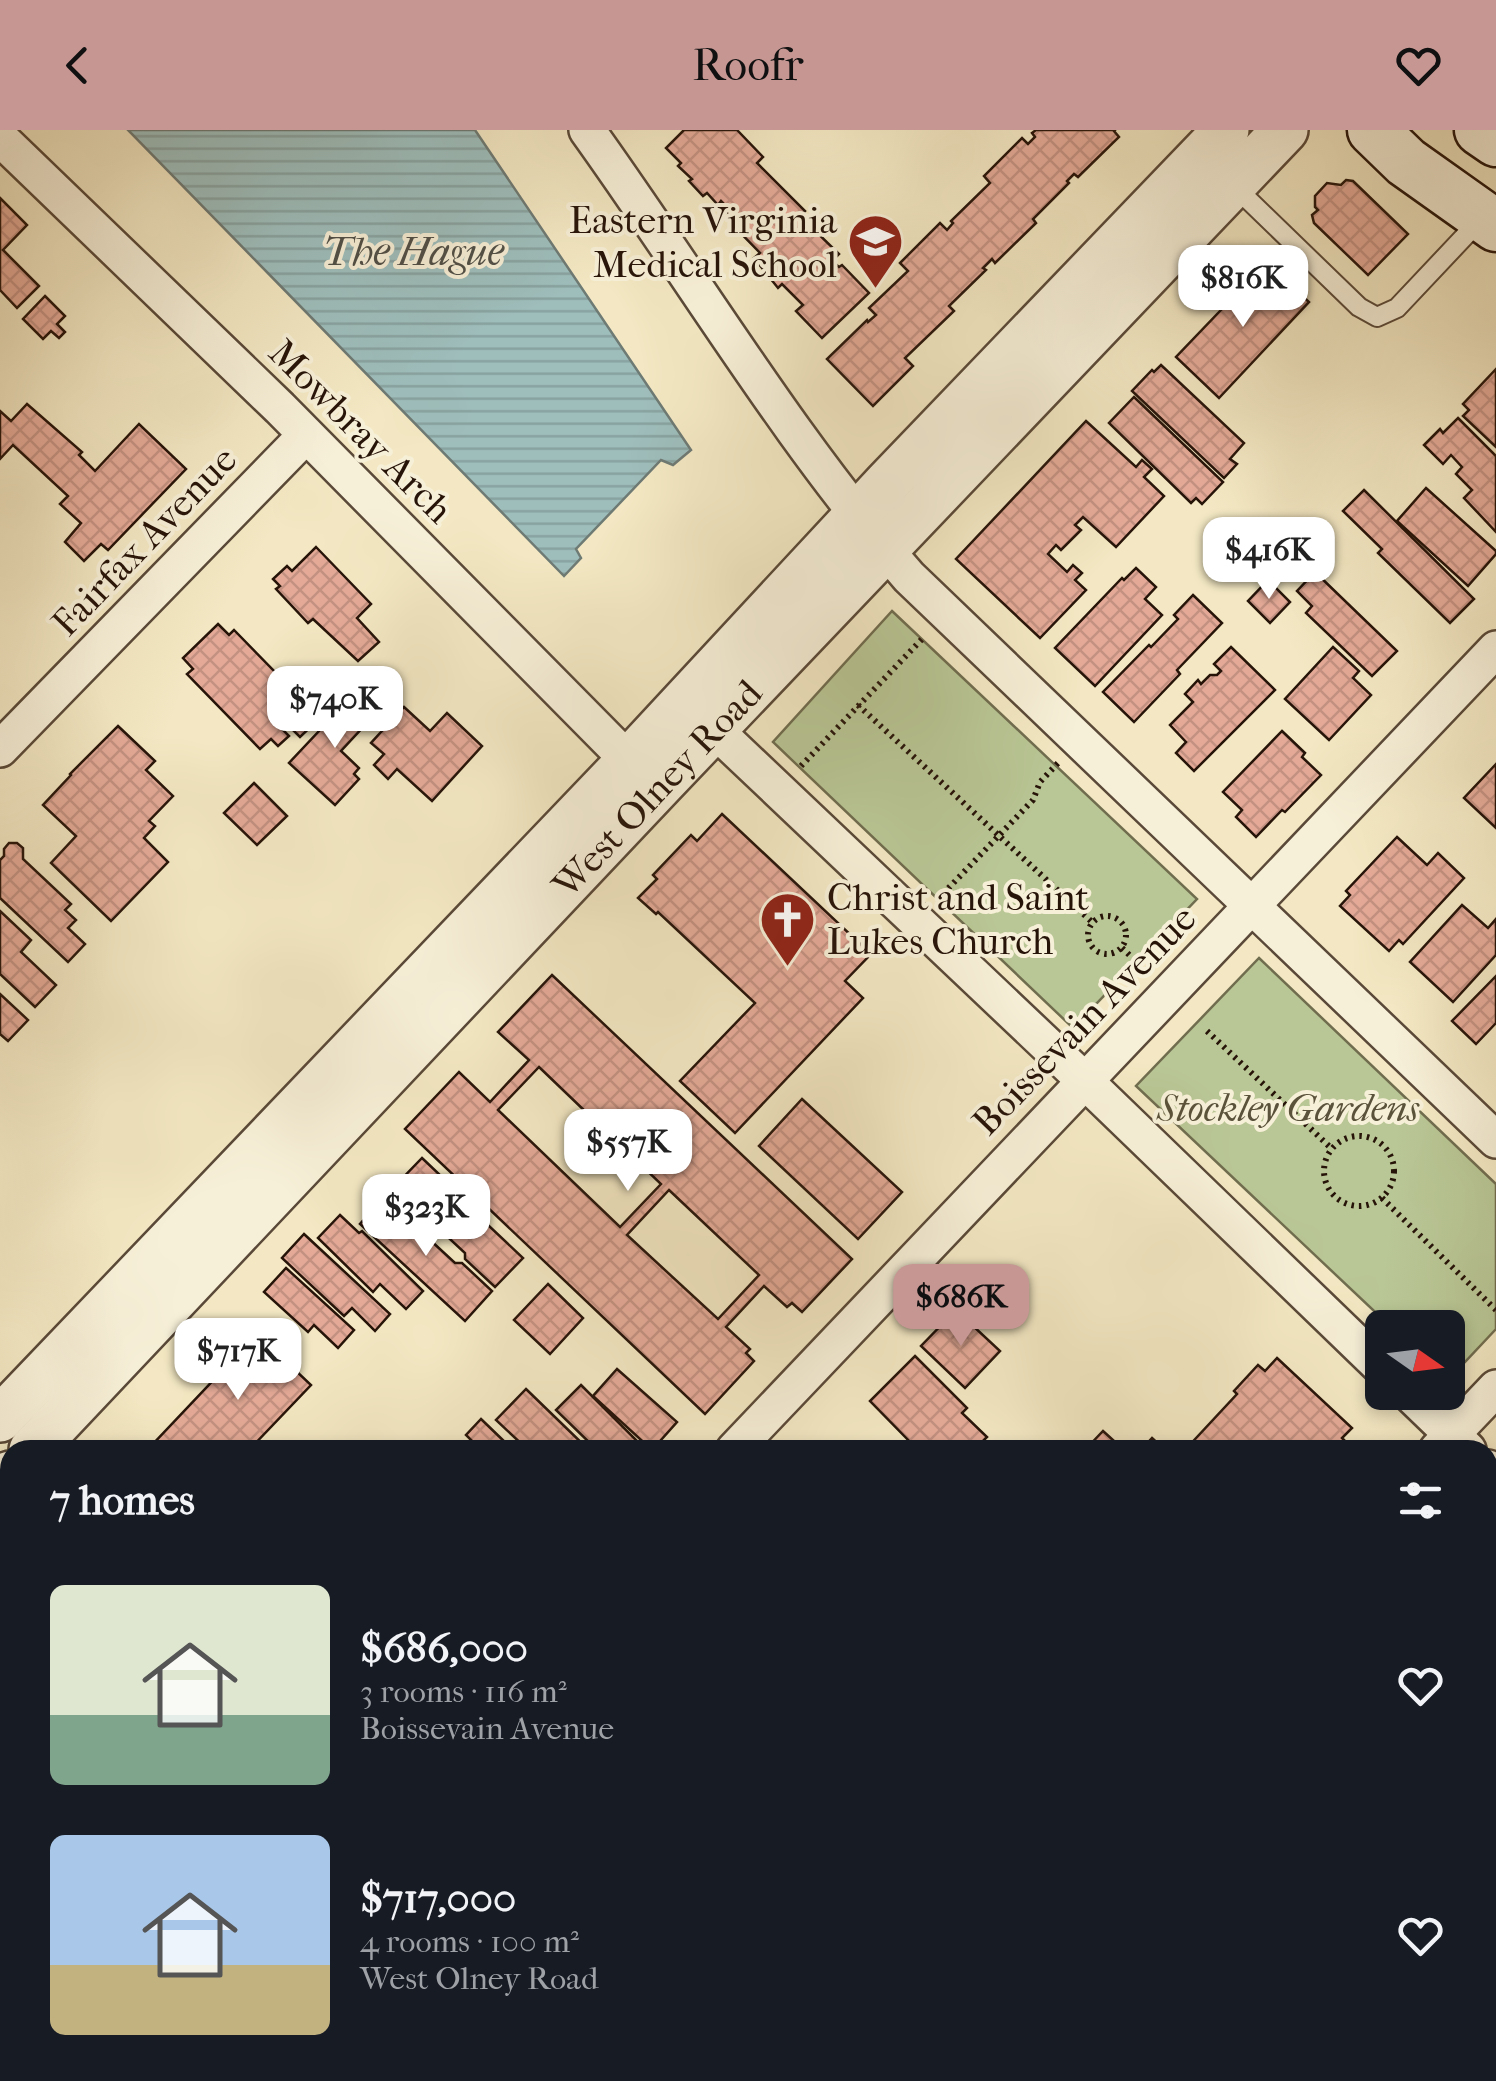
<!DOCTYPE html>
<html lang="en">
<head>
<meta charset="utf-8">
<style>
	:root { --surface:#171b24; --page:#20242c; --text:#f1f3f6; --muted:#9ea1a6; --accent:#c59692 }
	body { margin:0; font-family:"IM FELL French Canon",serif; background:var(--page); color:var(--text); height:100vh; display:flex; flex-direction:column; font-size:38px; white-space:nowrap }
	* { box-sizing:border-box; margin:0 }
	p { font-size:32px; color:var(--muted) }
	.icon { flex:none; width:55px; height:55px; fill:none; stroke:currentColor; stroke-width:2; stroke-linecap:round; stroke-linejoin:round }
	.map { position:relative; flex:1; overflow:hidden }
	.details { position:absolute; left:0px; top:1310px; width:1498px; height:642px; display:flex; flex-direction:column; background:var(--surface); border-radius:30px 30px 0 0; box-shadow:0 5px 15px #0003 }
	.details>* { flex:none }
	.needle { width:65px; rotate:104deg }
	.fabs { position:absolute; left:1365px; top:1180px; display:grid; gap:20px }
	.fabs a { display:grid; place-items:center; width:100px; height:100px; border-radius:15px; background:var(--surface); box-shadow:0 5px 15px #0003; font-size:50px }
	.price { position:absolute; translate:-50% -85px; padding:0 22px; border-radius:20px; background:#fff; color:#222; font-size:32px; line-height:65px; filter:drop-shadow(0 2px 5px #0008) }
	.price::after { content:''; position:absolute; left:50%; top:60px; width:30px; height:22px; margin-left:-15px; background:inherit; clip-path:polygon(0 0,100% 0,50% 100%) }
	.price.on { background:var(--accent); color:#111 }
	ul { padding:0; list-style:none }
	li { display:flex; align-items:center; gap:30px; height:250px; padding:0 50px }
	li span { display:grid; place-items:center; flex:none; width:280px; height:200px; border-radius:15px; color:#555 }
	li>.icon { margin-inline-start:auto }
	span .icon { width:120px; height:120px; fill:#fffc; stroke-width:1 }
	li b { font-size:42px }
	h2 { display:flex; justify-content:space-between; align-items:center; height:120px; padding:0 50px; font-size:42px }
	header { display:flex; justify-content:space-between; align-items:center; height:130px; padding:0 50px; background:var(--accent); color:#111; font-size:45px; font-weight:600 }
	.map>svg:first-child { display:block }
	.park { fill:#b9c695; stroke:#706d4f; stroke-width:2.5 }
	.water { fill:url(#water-rules); stroke:#6e7a74; stroke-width:2.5 }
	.building { fill:url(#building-cross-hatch); stroke:#271409; stroke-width:2.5; fill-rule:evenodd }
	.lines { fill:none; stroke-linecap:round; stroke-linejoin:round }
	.service-casing { stroke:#5a4938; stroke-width:22 }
	.minor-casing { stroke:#5a4938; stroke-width:40 }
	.tertiary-casing { stroke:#5a4938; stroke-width:50 }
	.secondary-casing { stroke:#271409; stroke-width:55 }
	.path { stroke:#271409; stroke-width:6; stroke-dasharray:2.5 5; stroke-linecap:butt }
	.service { stroke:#f7f0d8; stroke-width:18 }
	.minor { stroke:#f7f0d8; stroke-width:35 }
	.tertiary { stroke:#f7f0d8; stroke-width:45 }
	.secondary { stroke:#f7f0d8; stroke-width:50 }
	.labels { text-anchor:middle; stroke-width:8; stroke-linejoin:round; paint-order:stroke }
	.poi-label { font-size:38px; fill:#271409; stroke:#f7f0d8; text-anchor:end }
	.street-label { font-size:38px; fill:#271409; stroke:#f7f0d8 }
	.park-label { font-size:38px; font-style:italic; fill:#5a523a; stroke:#f7f0d8 }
	.water-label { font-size:40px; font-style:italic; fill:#515048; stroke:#f7f0d8 }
</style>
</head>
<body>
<header><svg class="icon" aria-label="back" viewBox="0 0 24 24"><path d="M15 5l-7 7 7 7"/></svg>Roofr<svg class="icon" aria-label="heart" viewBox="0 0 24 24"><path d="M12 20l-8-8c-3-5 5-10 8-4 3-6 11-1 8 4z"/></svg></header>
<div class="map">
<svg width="1496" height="1951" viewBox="0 0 1496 1951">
	<defs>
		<pattern id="water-rules" width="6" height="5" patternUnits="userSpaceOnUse" patternTransform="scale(2.5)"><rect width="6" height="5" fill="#9ebebc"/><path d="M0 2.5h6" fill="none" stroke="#88a2a0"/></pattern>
		<pattern id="building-cross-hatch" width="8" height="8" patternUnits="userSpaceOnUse" patternTransform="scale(2.5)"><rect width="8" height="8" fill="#e4aa97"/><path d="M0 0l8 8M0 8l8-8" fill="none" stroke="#c49181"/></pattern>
	</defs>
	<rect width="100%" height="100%" fill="#f3e8c3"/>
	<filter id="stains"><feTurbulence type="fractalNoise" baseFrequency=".002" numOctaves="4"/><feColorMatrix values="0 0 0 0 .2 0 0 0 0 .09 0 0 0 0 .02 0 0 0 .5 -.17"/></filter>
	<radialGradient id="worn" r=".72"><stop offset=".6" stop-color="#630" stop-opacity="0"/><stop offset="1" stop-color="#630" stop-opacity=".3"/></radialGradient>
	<g class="park">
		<polygon points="892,481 1197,769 1073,898 773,612"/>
		<polygon points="1259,828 1496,1054 1496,1199 1448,1250 1448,1198 1391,1197 1136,956"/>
	</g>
	<polygon class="water" points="128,0 475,0 691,320 673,335 661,330 576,419 581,428 564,446"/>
	<g class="building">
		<polygon points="684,0 737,0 763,27 757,33 805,81 800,86 839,124 832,131 839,137 842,135 869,163 822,208 796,181 803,175 782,154 778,158 754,128 760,123 724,86 730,80 721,71 718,75 707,63 703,66 689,51 692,49 678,36 681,33 666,18"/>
		<polygon points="1036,0 1115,0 1114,1 1119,7 1078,47 1074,44 1067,51 1069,53 1033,89 1036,93 995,133 992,129 983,138 986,140 949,176 954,181 905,228 913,236 873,276 827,229 867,190 868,192 876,185 869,178 908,141 900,133 940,93 947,100 953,93 951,91 990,53 984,46 1022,8 1028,14 1035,7 1032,3"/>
		<polygon points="1346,50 1353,51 1408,104 1368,145 1314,93 1312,85 1318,80 1315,77 1315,66 1327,53 1341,55"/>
		<polygon points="0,68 27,95 3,120 39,156 17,178 0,160"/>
		<polygon points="1267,132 1309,172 1219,268 1176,227"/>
		<polygon points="45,166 65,186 57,194 65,202 59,208 51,201 43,209 23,189"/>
		<polygon points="1161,235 1244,313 1230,329 1237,334 1224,348 1132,261 1152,240 1154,242"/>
		<polygon points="1496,239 1496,317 1463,286 1469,280 1463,274"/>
		<polygon points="1134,267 1223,352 1202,374 1196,368 1191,373 1109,293"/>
		<polygon points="27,274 82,322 79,325 95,341 139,294 186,339 108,420 101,414 84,431 65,412 81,393 60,374 68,366 13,315 0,329 0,281 11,291"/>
		<polygon points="1458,288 1496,326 1496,402 1464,368 1472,360 1456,344 1462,337 1451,325 1443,334 1424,315 1440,299 1443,303"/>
		<polygon points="1086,291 1136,337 1142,330 1152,339 1144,347 1164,366 1116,417 1083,387 1075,395 1081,400 1061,420 1056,415 1048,424 1067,442 1073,435 1082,443 1075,450 1086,460 1040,508 956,429"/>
		<polygon points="1426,358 1496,421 1496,424 1468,456 1397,391"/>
		<polygon points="1364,360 1474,469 1450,493 1378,423 1382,419 1343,381"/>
		<polygon points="316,417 371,474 357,488 379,512 358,531 313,489 308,493 276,459 280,456 273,449 287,436 292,441"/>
		<polygon points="1136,438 1156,457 1145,469 1162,485 1095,556 1055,518 1122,448 1124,450"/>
		<polygon points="1315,442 1397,521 1372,546 1306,483 1312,476 1297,461"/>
		<polygon points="1268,450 1290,472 1270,493 1248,471"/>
		<polygon points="1193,465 1222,493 1177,540 1180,544 1134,592 1103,562 1149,515 1151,517 1178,489 1174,485"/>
		<polygon points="218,494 229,505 234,500 320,588 300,607 287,594 282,599 289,606 278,616 271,609 260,619 187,544 193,539 183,528"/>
		<polygon points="1231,517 1275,560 1194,641 1176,623 1186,612 1170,595 1193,572 1185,564 1198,550 1201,554 1210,545 1217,545 1221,541 1214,534"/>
		<polygon points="1333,517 1359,541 1353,548 1371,565 1329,610 1285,569"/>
		<polygon points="361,562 379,580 341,621 359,638 354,644 359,649 335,675 289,633 336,583 338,585"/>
		<polygon points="404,577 430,601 447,583 482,616 432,671 397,639 388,649 374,635 384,624 371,613"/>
		<polygon points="118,596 155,631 146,640 173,666 149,691 155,696 144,708 168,732 111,791 51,733 76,706 43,675 71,645 70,644"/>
		<polygon points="1282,601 1305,623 1302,627 1321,645 1285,682 1282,680 1256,707 1236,687 1242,680 1223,662"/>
		<polygon points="1496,634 1496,698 1464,668"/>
		<polygon points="254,653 287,686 257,715 224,683"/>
		<polygon points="722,684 871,824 845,851 863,868 735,1003 680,951 755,873 658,782 656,784 638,768 657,749 653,745 691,705 697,711"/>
		<polygon points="1397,707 1427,735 1438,723 1464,748 1403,814 1399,810 1389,821 1340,776 1350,765 1346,761"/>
		<polygon points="9,713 17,713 23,718 23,729 71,774 65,780 76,790 68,798 85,814 68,832 0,768 0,730 4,726 4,719"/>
		<polygon points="1462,775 1488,798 1496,789 1496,825 1453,872 1410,832"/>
		<polygon points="0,781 31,810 21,822 56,855 35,877 0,844"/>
		<path d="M552,845L852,1129L802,1182L792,1173L787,1177L764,1156L726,1197L750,1219L746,1223L754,1231L705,1284L405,999L459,942L490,972L529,930L498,902ZM539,937L661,1054L620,1097L498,980ZM669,1060L759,1145L718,1189L627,1105Z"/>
		<polygon points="1496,846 1496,893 1476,914 1452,891"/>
		<polygon points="0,864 28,890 8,911 0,904"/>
		<polygon points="802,969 902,1062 858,1109 759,1016"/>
		<polygon points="422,1028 440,1045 437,1047 523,1128 495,1157 465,1129 465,1123 394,1057"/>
		<polygon points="386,1065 404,1081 402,1084 455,1133 462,1133 492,1161 465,1191 360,1094"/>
		<polygon points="340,1085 359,1103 362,1101 423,1161 406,1179 380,1154 373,1162 318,1108"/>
		<polygon points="304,1104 390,1184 375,1201 352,1178 344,1186 282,1128"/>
		<polygon points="286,1138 354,1200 338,1218 314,1195 308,1202 264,1162"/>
		<polygon points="548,1154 583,1188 550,1224 514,1190"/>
		<polygon points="956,1180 1000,1221 965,1258 921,1216"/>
		<polygon points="257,1204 311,1255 249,1320 160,1320 153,1314"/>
		<polygon points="915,1226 967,1278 962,1283 987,1307 974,1320 933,1320 930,1317 927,1320 918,1320 870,1271"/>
		<polygon points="1277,1228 1352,1298 1342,1308 1348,1314 1342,1320 1185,1320 1237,1264 1234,1261 1258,1235 1265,1241"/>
		<polygon points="617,1239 677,1292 652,1320 593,1266"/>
		<polygon points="581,1255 646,1320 597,1320 556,1280"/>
		<polygon points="526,1259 589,1320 528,1320 496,1290"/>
		<polygon points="481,1289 509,1316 512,1312 520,1320 481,1320 466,1305"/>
		<polygon points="1103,1301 1124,1320 1085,1320"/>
		<polygon points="1152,1308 1165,1320 1141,1320"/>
		<polygon points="1488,1428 1496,1436 1496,1537 1488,1546"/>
		<polygon points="10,1450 10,1546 0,1557 0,1461"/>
		<polygon points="1496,1586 1496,1639 1488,1631 1488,1595"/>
		<polygon points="1488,1691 1496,1699 1496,1890 1488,1899"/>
		<polygon points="10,1878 10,1908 8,1910 0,1902 0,1888"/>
		<polygon points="6,1941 17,1951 0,1951 0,1947"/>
		<polygon points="243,1942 349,1942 341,1951 239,1951 245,1945"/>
		<polygon points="561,1942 740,1942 750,1951 560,1951 557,1948"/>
		<polygon points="1022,1942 1189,1942 1180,1951 1031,1951"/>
	</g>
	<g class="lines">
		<defs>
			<g id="service">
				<polyline points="1233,55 1359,177 1377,187 1397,178 1480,90"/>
				<polyline points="1253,1942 1262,1951"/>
				<polyline points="1384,1942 1393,1951"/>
				<polyline points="975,1951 983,1942"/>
			</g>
			<g id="minor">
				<path d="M587,0C694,149 788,308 909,447L1496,1010"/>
				<polyline points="0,8 280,278 629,631 649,644"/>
				<polyline points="696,582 1085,951 1382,1238"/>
				<polyline points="0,619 306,305"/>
				<polyline points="1408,1262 1468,1320"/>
				<polyline points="734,1320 1496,519"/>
				<polyline points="1437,1320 1496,1258"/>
				<polyline points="1488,1338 1496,1346"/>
				<polyline points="137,1951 145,1942"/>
				<polyline points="831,1951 839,1942"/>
			</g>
			<g id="tertiary">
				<polyline points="0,1289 629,631 887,353 1226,0"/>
				<path id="s1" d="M32,1320L662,653L1285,0"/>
				<polyline points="0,1354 10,1344"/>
				<polyline points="888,1942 900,1951"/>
			</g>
			<g id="secondary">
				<polyline points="1373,0 1406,32 1496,96"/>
				<polyline points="1480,0 1496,11"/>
			</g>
		</defs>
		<use href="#service" class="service-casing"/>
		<use href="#minor" class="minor-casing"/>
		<use href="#tertiary" class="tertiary-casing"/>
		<use href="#secondary" class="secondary-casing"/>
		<g class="path">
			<polyline points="858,575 1092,792"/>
			<polyline points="801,636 923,508"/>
			<polyline points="938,769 1033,670 1040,652 1058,633"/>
			<circle cx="1107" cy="805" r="19"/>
			<polyline points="1122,818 1144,839"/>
			<polyline points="1207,901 1331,1018"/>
			<circle cx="1359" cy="1041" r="35"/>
			<polyline points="1382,1068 1496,1180"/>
		</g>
		<use href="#service" class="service"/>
		<use href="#minor" class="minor"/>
		<use href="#tertiary" class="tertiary"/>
		<use href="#secondary" class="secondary"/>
	</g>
	<defs>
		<symbol id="university-pin" viewBox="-11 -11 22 30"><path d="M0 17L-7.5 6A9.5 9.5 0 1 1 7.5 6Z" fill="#8f2418" stroke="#f7f0d8"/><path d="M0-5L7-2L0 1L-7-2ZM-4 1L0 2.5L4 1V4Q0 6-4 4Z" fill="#fff"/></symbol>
		<symbol id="church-pin" viewBox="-11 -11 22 30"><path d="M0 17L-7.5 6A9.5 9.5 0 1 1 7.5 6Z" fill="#8f2418" stroke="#f7f0d8"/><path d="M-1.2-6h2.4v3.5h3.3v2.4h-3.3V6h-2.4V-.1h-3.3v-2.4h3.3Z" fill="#fff"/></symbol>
	</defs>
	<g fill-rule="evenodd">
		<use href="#university-pin" x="844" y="80" width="63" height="86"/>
		<use href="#church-pin" x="756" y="758" width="63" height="86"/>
	</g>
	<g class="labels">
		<g class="poi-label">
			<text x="837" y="103">Eastern Virginia<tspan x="837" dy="44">Medical School</tspan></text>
			<text x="827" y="780" text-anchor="start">Christ and Saint<tspan x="827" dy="44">Lukes Church</tspan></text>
		</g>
		<g class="street-label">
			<text transform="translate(361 301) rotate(45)" y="13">Mowbray Arch</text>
			<text transform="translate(144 411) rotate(-46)" y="13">Fairfax Avenue</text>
			<text dy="13" stroke="none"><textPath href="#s1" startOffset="910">West Olney Road</textPath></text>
			<text transform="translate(1084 890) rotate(-46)" y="13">Boissevain Avenue</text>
		</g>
		<g class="park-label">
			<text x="1288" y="991">Stockley Gardens</text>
		</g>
		<g class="water-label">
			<text x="413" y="135">The Hague</text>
		</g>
	</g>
	<rect width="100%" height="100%" filter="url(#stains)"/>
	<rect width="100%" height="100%" fill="url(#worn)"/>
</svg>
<div class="fabs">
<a><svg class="needle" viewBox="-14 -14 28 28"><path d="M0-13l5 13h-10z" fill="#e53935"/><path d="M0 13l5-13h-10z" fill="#9ea1a6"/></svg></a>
</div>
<b class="price" style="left:1243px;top:200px">$816K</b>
<b class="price" style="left:1269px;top:472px">$416K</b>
<b class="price" style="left:335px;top:621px">$740K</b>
<b class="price" style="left:628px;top:1064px">$557K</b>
<b class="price" style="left:426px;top:1129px">$323K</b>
<b class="price on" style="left:961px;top:1219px">$686K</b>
<b class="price" style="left:238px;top:1273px">$717K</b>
<section class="details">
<h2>7 homes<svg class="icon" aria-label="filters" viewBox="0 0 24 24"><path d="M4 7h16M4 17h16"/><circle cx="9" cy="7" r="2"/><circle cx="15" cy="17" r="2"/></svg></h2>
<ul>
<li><span style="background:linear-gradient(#dfe7d0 65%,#7fa58c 0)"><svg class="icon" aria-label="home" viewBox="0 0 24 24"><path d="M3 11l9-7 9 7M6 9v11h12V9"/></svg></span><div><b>$686,000</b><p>3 rooms · 116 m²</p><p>Boissevain Avenue</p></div><svg class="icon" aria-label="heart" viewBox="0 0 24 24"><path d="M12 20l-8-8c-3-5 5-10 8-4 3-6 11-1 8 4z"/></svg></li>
<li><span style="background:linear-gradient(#a9c7e8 65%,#c2b280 0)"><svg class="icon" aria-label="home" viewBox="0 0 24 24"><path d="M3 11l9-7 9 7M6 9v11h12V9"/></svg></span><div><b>$717,000</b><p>4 rooms · 100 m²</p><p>West Olney Road</p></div><svg class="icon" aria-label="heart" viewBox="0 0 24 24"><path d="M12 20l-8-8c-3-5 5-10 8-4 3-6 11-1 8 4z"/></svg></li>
</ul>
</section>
</div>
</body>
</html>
